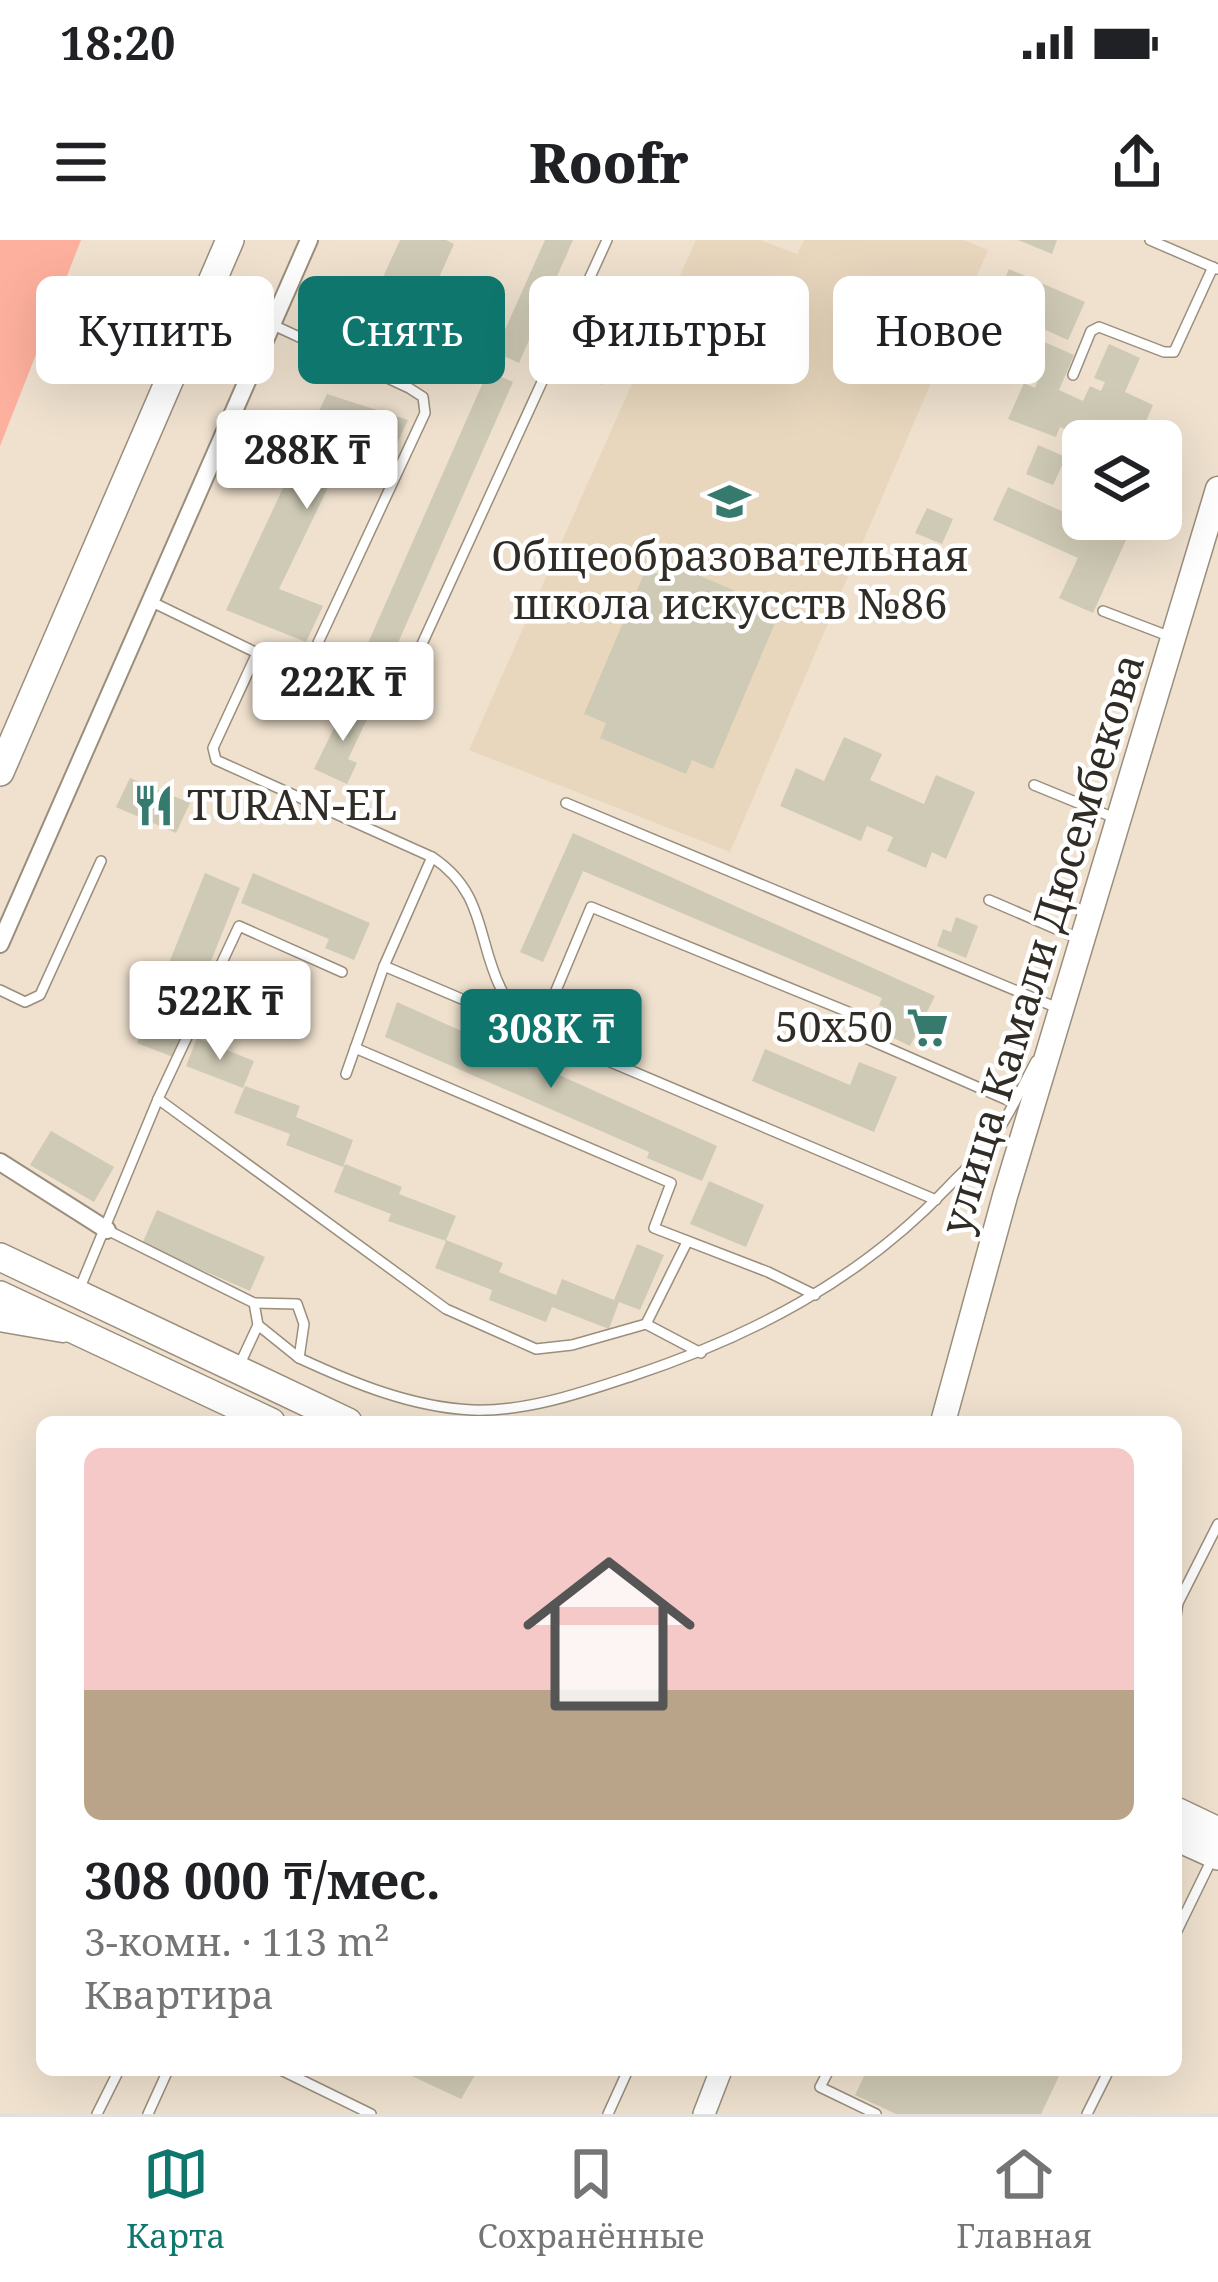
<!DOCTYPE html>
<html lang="ru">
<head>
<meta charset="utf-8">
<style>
	:root { --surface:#fff; --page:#f2f2f2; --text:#202124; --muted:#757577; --line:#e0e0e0; --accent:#0f766e }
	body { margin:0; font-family:"Noto Serif",serif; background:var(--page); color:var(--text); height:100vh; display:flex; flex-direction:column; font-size:45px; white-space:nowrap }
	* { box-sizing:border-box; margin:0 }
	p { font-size:39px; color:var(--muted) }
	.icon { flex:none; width:66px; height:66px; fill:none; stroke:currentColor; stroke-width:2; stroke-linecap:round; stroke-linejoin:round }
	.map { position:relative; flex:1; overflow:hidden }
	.sheet { position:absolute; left:36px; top:1176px; width:1146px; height:660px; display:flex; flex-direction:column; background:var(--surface); border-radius:18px; box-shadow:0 12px 48px #0002 }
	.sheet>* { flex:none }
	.banner { position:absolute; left:36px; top:36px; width:1146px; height:108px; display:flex; gap:24px }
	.fabs { position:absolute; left:1062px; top:180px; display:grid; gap:24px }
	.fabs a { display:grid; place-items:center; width:120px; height:120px; border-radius:18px; background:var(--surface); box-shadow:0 12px 48px #0002; font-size:60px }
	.price { position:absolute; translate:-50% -102px; padding:0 27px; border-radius:12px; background:#fff; color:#222; font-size:39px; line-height:78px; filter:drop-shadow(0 3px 6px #0008) }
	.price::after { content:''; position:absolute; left:50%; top:72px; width:36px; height:27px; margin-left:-18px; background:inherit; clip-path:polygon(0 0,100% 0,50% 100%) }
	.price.selected { background:var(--accent); color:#fff }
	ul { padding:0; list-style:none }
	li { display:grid; align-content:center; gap:24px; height:636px; padding:0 48px }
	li+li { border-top:3px solid var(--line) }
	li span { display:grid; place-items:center; height:372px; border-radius:18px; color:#555 }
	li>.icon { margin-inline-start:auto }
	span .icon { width:216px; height:216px; fill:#fffc; stroke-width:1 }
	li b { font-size:51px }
	.tag { padding:0 42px; border-radius:18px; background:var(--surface); box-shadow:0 12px 48px #0002; font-size:42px; line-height:108px }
	.tag.selected { background:var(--accent); color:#fff }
	.status { display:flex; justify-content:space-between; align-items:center; height:84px; padding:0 60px; background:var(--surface); direction:ltr }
	.status svg { height:33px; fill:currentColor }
	header { display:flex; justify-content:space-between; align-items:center; height:156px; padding:0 48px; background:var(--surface); font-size:54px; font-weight:800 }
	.tab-bar { display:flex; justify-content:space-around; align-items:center; height:168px; border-top:3px solid var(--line); background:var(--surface); font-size:33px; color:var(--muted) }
	.tab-bar a { display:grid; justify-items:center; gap:6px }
	.tab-bar .selected { color:var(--accent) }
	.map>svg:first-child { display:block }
	.built { fill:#e8d7bd }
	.green { fill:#fdb09d }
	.building { fill:#cfcab5 }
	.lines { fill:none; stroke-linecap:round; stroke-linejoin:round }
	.service-casing { stroke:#9a8e7c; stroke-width:12 }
	.minor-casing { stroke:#9a8e7c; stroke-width:20 }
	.tertiary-casing { stroke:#9a8e7c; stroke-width:24 }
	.secondary-casing { stroke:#9a8e7c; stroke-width:27 }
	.primary-casing { stroke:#9a8e7c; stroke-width:30 }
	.trunk-casing { stroke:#9a8e7c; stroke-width:30 }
	.service { stroke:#fff; stroke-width:9 }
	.minor { stroke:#fff; stroke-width:16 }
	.tertiary { stroke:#fff; stroke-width:21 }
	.secondary { stroke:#fff; stroke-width:24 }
	.primary { stroke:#fff; stroke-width:27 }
	.trunk { stroke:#fff; stroke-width:27 }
	.labels { text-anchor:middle; stroke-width:9; stroke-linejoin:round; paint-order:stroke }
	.poi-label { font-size:42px; fill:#312c25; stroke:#fff }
	.street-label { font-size:42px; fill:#312c25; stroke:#fff }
</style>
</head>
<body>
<div class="status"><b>18:20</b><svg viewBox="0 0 49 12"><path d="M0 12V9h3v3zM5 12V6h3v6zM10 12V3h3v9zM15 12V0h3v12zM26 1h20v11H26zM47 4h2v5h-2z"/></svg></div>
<header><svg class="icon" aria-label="menu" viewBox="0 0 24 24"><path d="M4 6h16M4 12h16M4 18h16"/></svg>Roofr<svg class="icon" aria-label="share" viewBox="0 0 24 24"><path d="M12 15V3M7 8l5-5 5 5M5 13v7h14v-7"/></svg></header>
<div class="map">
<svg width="1218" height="1874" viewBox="0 0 1218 1874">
	<rect width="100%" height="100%" fill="#efe1ce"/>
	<polygon class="built" points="696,0 760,0 797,14 804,0 964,0 988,10 730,612 469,510"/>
	<polygon class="green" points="0,0 81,0 0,206"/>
	<g class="building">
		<polygon points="400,0 446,0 454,4 417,87 408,82 398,106 352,87 365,56 373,59"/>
		<polygon points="545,0 573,0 519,123 495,112"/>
		<polygon points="1018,0 1057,0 1052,14"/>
		<polygon points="1009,29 1085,62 1068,100 1032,84 1015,123 995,115 1008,86 988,77"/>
		<polygon points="1042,101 1074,115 1059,150 1083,161 1090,146 1101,151 1105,142 1094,138 1109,104 1140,118 1125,152 1153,165 1140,196 1127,190 1122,201 1101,201 1104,194 1078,183 1073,193 1060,187 1056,197 1008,179 1024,143 1035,148 1038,140 1027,135"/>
		<polygon points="587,108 613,120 602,145 576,134"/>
		<polygon points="488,131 513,142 375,455 350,444"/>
		<polygon points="327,154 408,180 390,219 349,204 279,349 323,366 306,402 226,370"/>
		<polygon points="1038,205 1066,217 1053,245 1026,234"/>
		<polygon points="1008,247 1126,300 1093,373 1059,358 1078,318 993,280"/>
		<polygon points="927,268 953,279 942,304 915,293"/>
		<polygon points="672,324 759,361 754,374 775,383 713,529 692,520 686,534 600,498 606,483 584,474 646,329 666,338"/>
		<polygon points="347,461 370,473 348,519 357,523 347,544 314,529"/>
		<polygon points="844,497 882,514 870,540 924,564 936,535 975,552 946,619 932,612 926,628 887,611 893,597 867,586 861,601 780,566 796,528 824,541"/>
		<polygon points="130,538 190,563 176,593 116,567"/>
		<polygon points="573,593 935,756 910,806 877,790 887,769 879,765 882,758 583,631 543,722 520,712"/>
		<polygon points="205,633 240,648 173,817 137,803"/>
		<polygon points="253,633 370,683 354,720 325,708 329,699 241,663"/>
		<polygon points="956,677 978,686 966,718 937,706 943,689 951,692"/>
		<polygon points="397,762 717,906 702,941 647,918 649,912 385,797"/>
		<polygon points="197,798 254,821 243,848 186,826"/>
		<polygon points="765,809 850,845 859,822 897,837 874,892 752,841"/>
		<polygon points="245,846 300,866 296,877 353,900 343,927 286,905 290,894 234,873"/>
		<polygon points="51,891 114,927 94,962 30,925"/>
		<polygon points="345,924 402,947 399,954 456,976 446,1000 503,1023 499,1032 556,1055 562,1039 614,1060 637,1004 664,1015 640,1070 619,1062 609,1089 552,1067 546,1082 489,1060 492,1050 435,1028 446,1001 388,981 391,974 334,952"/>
		<polygon points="709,941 764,965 746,1007 690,984"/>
		<polygon points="157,970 265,1017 250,1051 142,1004"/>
		<polygon points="399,1830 478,1830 461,1859"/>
		<polygon points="867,1830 1062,1830 1041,1874 896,1874 855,1855"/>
	</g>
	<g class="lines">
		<defs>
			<g id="service">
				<polyline points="1150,0 1217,29"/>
				<polyline points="271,84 409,148 423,157 425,173 303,435"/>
				<polyline points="1073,135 1091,91 1099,87 1164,112 1174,112 1213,27"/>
				<polyline points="152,362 257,413 213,508 216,520 432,617 384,726"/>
				<polyline points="1103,371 1171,397"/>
				<polyline points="257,413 369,467 388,469 395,463 607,0"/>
				<polyline points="1034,545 1117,579"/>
				<polyline points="566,563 1060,769"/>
				<path d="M432,617C486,653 476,698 501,749C509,766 525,779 539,791L591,667L863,778L856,794L1014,863"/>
				<polyline points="989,660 1077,698"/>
				<polyline points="0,750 25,762 40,755 101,621"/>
				<polyline points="355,808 671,943 654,988 768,1032 815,1055"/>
				<polyline points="346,834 384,726 936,960"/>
				<polyline points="158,859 446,1069 536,1109 572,1105 646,1084 701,1113"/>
				<polyline points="107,990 254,1063 258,1085 238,1128"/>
				<polyline points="79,1050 158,859 239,686 342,732"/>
				<path d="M254,1063L297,1064L304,1084L299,1118C353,1143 411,1167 472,1170C526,1172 581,1153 632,1136C752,1096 860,1040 948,947C962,932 980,917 992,900C1009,876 1022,847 1036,821"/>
				<polyline points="646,1084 687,1002"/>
				<polyline points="258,1085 299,1118"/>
				<polyline points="1176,1376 1178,1363 1218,1284"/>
				<polyline points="1176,1693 1212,1619"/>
				<polyline points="281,1830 371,1874"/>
				<polyline points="829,1830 820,1847 876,1874"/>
				<polyline points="97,1874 119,1830"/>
				<polyline points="148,1874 168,1830"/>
				<polyline points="608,1874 628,1830"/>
				<polyline points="1087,1874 1109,1830"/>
			</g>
			<g id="minor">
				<polyline points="205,56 271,84"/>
				<polyline points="0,704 309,0"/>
				<polyline points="0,922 107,990"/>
			</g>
			<polyline id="tertiary" points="704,1874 721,1830"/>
			<g id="secondary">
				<polyline points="0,1079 63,1090"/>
				<polyline points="943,1182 1005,956 1218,249"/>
			</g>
			<polyline id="primary" points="0,532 230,0"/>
			<g id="trunk">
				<polyline points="0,1017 348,1182"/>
				<polyline points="0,1055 271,1182"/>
				<polyline points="1176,1571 1218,1591"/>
				<polyline points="1176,1597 1218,1616"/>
			</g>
		</defs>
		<use href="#service" class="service-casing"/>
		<use href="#minor" class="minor-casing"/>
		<use href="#tertiary" class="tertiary-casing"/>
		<use href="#secondary" class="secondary-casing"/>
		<use href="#primary" class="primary-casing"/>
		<use href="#trunk" class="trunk-casing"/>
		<use href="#service" class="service"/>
		<use href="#minor" class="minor"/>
		<use href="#tertiary" class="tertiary"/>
		<use href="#secondary" class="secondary"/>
		<use href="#primary" class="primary"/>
		<use href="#trunk" class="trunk"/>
	</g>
	<defs>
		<symbol id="school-bare" viewBox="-9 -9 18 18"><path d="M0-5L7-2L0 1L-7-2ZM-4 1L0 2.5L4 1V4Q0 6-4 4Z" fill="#367a6e" stroke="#fff" stroke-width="2.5" paint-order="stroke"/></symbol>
		<symbol id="restaurant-bare" viewBox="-9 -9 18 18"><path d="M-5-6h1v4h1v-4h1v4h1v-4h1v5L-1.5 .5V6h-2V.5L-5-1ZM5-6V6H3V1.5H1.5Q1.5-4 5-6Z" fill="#367a6e" stroke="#fff" stroke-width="2.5" paint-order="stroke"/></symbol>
		<symbol id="supermarket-bare" viewBox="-9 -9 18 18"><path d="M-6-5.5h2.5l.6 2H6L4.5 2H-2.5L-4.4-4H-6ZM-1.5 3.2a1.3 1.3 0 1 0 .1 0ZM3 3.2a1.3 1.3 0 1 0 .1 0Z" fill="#367a6e" stroke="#fff" stroke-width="2.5" paint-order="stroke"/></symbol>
	</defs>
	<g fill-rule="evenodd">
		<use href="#school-bare" x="700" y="232" width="59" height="59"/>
		<use href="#restaurant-bare" x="124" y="536" width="59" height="59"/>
		<use href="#supermarket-bare" x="898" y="758" width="59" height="59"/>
	</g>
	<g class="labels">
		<g class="poi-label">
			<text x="730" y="331">Общеобразовательная<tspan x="730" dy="48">школа искусств №86</tspan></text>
			<text x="187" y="580" text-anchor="start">TURAN-EL</text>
			<text x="893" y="802" text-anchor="end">50х50</text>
		</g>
		<g class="street-label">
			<text transform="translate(1042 704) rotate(-73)" y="15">улица Камали Дюсембекова</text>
		</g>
	</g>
</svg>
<div class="fabs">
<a><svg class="icon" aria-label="layers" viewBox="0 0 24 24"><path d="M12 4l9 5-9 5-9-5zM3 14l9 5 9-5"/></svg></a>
</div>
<b class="price" style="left:307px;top:272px">288K ₸</b>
<b class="price" style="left:343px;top:504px">222K ₸</b>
<b class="price" style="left:220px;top:823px">522K ₸</b>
<b class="price selected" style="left:551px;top:851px">308K ₸</b>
<div class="banner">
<a class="tag">Купить</a>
<a class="tag selected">Снять</a>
<a class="tag">Фильтры</a>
<a class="tag">Новое</a>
</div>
<section class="sheet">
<ul>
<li><span style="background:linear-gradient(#f6c9c9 65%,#b9a48a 0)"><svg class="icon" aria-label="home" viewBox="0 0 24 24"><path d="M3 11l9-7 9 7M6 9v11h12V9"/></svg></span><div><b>308 000 ₸/мес.</b><p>3-комн. · 113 m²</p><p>Квартира</p></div></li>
</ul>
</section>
</div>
<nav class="tab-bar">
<a class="selected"><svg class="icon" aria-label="map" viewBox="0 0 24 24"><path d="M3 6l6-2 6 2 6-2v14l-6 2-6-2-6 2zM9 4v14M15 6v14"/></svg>Карта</a>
<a><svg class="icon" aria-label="saved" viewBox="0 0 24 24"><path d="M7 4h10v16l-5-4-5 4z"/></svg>Сохранённые</a>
<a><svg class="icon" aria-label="home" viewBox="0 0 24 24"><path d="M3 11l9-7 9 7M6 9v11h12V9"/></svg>Главная</a>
</nav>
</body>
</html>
